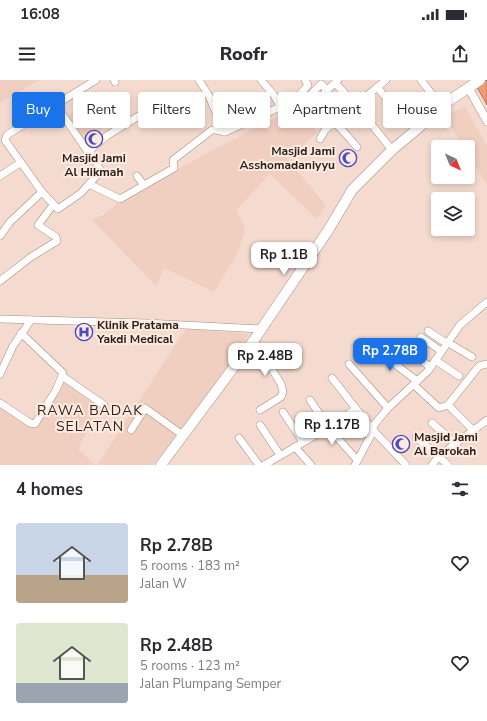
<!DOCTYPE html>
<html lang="en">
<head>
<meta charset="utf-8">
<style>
	:root { --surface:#fff; --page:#f7f7f7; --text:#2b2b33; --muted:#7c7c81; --accent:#1a73e8 }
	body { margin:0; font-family:"Nunito Sans",sans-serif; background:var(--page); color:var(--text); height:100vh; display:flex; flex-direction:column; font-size:15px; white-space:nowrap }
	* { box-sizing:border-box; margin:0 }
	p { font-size:13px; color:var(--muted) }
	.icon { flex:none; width:22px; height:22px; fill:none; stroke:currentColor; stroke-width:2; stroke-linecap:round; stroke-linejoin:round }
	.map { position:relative; height:385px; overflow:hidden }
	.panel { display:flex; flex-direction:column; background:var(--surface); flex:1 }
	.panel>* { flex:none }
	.top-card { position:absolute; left:12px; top:12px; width:463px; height:36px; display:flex; gap:8px }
	.needle { width:26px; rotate:137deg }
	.tools { position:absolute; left:431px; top:60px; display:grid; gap:8px }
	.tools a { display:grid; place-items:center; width:44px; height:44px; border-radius:4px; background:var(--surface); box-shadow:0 2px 6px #0003; font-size:20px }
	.price { position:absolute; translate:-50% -34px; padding:0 9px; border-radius:8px; background:#fff; color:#222; font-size:13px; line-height:26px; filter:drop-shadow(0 1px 2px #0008) }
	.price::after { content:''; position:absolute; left:50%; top:24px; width:12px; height:9px; margin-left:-6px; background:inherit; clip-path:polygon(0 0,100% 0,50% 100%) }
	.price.current { background:var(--accent); color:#fff }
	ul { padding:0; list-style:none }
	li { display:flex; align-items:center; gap:12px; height:100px; padding:0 16px }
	li span { display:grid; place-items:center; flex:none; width:112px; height:80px; border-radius:4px; color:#555 }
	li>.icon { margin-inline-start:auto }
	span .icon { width:48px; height:48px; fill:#fffc; stroke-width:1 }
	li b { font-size:17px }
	h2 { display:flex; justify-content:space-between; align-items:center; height:48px; padding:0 16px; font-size:17px }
	.chip { padding:0 14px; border-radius:4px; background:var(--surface); box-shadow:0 2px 6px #0003; font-size:14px; line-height:36px }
	.chip.current { background:var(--accent); color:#fff }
	.status { display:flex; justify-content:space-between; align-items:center; height:28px; padding:0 20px; background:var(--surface); direction:ltr }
	.status svg { height:11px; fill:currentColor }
	header { display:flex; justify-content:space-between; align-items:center; height:52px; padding:0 16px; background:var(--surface); font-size:18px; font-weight:800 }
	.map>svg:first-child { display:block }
	.built { fill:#f0cec0 }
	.water { fill:#f09b70; stroke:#b57657 }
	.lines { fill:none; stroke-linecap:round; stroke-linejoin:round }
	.minor-casing { stroke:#a48c81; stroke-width:8 }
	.tertiary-casing { stroke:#a48c81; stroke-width:9 }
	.secondary-casing { stroke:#a48c81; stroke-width:11 }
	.minor { stroke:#fff; stroke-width:7 }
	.tertiary { stroke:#fff; stroke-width:8 }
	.secondary { stroke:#fff; stroke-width:10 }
	.labels { text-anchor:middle; stroke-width:4; stroke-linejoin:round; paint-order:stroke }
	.poi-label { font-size:12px; font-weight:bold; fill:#2a211c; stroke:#ffeae0; text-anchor:start }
	.quarter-label { font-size:14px; letter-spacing:1px; fill:#2a211c; stroke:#ffeae0 }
</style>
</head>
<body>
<div class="status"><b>16:08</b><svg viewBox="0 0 49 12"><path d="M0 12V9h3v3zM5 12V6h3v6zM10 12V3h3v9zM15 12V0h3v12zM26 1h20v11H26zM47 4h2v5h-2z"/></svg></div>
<header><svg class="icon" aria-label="menu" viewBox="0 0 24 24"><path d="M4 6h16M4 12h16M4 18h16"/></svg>Roofr<svg class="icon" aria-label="share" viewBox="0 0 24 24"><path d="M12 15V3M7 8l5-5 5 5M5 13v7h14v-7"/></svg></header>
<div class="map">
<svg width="487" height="385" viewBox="0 0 487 385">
	<rect width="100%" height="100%" fill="#f5dbcf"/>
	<g class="built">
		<polygon points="0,0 39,0 0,23"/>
		<polygon points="88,20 106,46 85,60 64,39"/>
		<polygon points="465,27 487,66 487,105 468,74 468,67 464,67 444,36"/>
		<polygon points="294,28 318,52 287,79 326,125 317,139 270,94 236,130 244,146 244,154 238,172 214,212 164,188 156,206 92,140 103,135 129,114"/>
		<polygon points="186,249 249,254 213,308 153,385 97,385"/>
		<polygon points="61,298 100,325 78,369 95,385 0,385 0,321 32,347"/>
	</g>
	<polygon class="water" points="473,0 487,0 487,25"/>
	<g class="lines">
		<defs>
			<g id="minor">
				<polyline points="114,0 115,2"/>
				<polyline points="199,0 209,16 224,52"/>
				<polyline points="261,0 273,14 281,27"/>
				<polyline points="421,0 441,26"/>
				<polyline points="335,3 356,25 392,70"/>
				<polyline points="377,7 390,23 398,17 403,17 424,43"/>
				<polyline points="302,12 308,5 305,0"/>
				<polyline points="308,17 321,4 327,10"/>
				<polyline points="315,22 338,0"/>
				<polyline points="55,25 96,0"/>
				<polyline points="320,59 325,50 386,0"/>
				<polyline points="0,96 20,83"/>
				<polyline points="137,96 143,104"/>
				<polyline points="89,104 101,91 89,71 108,55 150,29"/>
				<polyline points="42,112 7,63 5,60 7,55 54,25 58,28 88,72"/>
				<path d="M0,156L10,142L42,112L58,129L81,113L89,104L120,119L174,88L173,80L212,50H216L225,52L293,21L302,12C323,28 340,47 357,67"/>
				<polyline points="0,201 31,177 57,161 56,157 38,145 53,125"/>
				<polyline points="0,239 146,243 262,249"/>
				<polyline points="428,251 446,263"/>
				<polyline points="21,253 63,293 62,296 104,325"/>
				<polyline points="421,257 441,271"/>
				<polyline points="254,260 281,304 283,312 281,317 260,330"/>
				<polyline points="447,262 472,277"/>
				<polyline points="401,264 430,287"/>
				<polyline points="378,268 386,277 417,301"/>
				<polyline points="435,280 459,296"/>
				<polyline points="349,284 388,328"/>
				<polyline points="0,294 13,266 31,240"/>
				<polyline points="332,298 372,349 406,385"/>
				<polyline points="414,305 439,328 448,325"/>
				<polyline points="310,320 328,347 357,380"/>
				<polyline points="0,323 30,343 35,344 56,310 62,296"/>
				<polyline points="283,332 303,362"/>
				<polyline points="432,343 456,364"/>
				<polyline points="260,345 280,375"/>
				<polyline points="131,350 145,328 184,356"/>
				<polyline points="474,351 448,325 479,286 487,284"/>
				<polyline points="416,357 448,385"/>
				<polyline points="239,358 259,385"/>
				<polyline points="295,367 311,385"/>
				<polyline points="264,385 316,355 356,329"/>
				<polyline points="355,385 371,355 374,345 388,328 428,291 460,245 487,222"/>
				<polyline points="432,385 439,376 487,340"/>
			</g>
			<polyline id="tertiary" points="468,7 487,41"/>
			<polyline id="secondary" points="161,385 254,260 329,149 352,110 392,70 434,35 441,26 480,0"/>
		</defs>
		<use href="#minor" class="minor-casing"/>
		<use href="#tertiary" class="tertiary-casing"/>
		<use href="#secondary" class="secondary-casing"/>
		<use href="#minor" class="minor"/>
		<use href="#tertiary" class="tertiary"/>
		<use href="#secondary" class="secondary"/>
	</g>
	<defs>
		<symbol id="mosque-ring" viewBox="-11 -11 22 22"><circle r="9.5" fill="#ffeae0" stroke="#4a4bc1" stroke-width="1.5"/><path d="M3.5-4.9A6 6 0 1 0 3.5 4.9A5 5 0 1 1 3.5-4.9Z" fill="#4a4bc1"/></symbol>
		<symbol id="hospital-ring" viewBox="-11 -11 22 22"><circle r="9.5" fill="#ffeae0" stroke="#4a4bc1" stroke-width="1.5"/><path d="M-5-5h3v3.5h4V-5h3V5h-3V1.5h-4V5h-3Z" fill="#4a4bc1"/></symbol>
	</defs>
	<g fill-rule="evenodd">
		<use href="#mosque-ring" x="84" y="49" width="20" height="20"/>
		<use href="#mosque-ring" x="338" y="68" width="20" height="20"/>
		<use href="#hospital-ring" x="74" y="242" width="20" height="20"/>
		<use href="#mosque-ring" x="391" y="354" width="20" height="20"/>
	</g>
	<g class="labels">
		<g class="poi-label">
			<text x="335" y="75" text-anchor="end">Masjid Jami<tspan x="335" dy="14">Asshomadaniyyu</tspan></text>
			<text x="94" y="82" text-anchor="middle">Masjid Jami<tspan x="94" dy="14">Al Hikmah</tspan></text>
			<text x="97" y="249">Klinik Pratama<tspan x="97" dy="14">Yakdi Medical</tspan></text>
			<text x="414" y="361">Masjid Jami<tspan x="414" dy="14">Al Barokah</tspan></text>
		</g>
		<g class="quarter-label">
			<text x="90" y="335">RAWA BADAK<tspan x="90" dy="16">SELATAN</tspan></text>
		</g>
	</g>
</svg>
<div class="tools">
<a><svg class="needle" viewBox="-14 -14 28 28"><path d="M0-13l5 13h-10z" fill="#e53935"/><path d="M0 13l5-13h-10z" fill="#7c7c81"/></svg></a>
<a><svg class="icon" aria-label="layers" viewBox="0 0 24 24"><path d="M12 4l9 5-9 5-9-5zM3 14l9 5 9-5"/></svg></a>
</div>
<b class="price" style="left:284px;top:196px">Rp 1.1B</b>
<b class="price current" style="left:390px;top:292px">Rp 2.78B</b>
<b class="price" style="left:265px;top:297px">Rp 2.48B</b>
<b class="price" style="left:332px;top:366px">Rp 1.17B</b>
<div class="top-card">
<a class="chip current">Buy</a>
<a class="chip">Rent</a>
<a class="chip">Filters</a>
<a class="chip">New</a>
<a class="chip">Apartment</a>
<a class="chip">House</a>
</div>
</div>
<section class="panel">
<h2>4 homes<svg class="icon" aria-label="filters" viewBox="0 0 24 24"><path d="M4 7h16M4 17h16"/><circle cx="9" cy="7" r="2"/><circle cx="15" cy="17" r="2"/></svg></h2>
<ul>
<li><span style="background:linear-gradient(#c9d6e8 65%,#b9a48a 0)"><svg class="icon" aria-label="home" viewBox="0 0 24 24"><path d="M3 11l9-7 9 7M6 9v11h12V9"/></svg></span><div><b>Rp 2.78B</b><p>5 rooms · 183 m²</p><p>Jalan W</p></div><svg class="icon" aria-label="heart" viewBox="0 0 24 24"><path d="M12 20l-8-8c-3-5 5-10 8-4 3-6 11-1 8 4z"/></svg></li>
<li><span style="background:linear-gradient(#dfe7d0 75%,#9aa5b1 0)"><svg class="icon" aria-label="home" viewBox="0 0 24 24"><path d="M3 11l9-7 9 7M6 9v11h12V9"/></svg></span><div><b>Rp 2.48B</b><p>5 rooms · 123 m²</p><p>Jalan Plumpang Semper</p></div><svg class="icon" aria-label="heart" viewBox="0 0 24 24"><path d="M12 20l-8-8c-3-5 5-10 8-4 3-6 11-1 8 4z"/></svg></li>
</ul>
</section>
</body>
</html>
